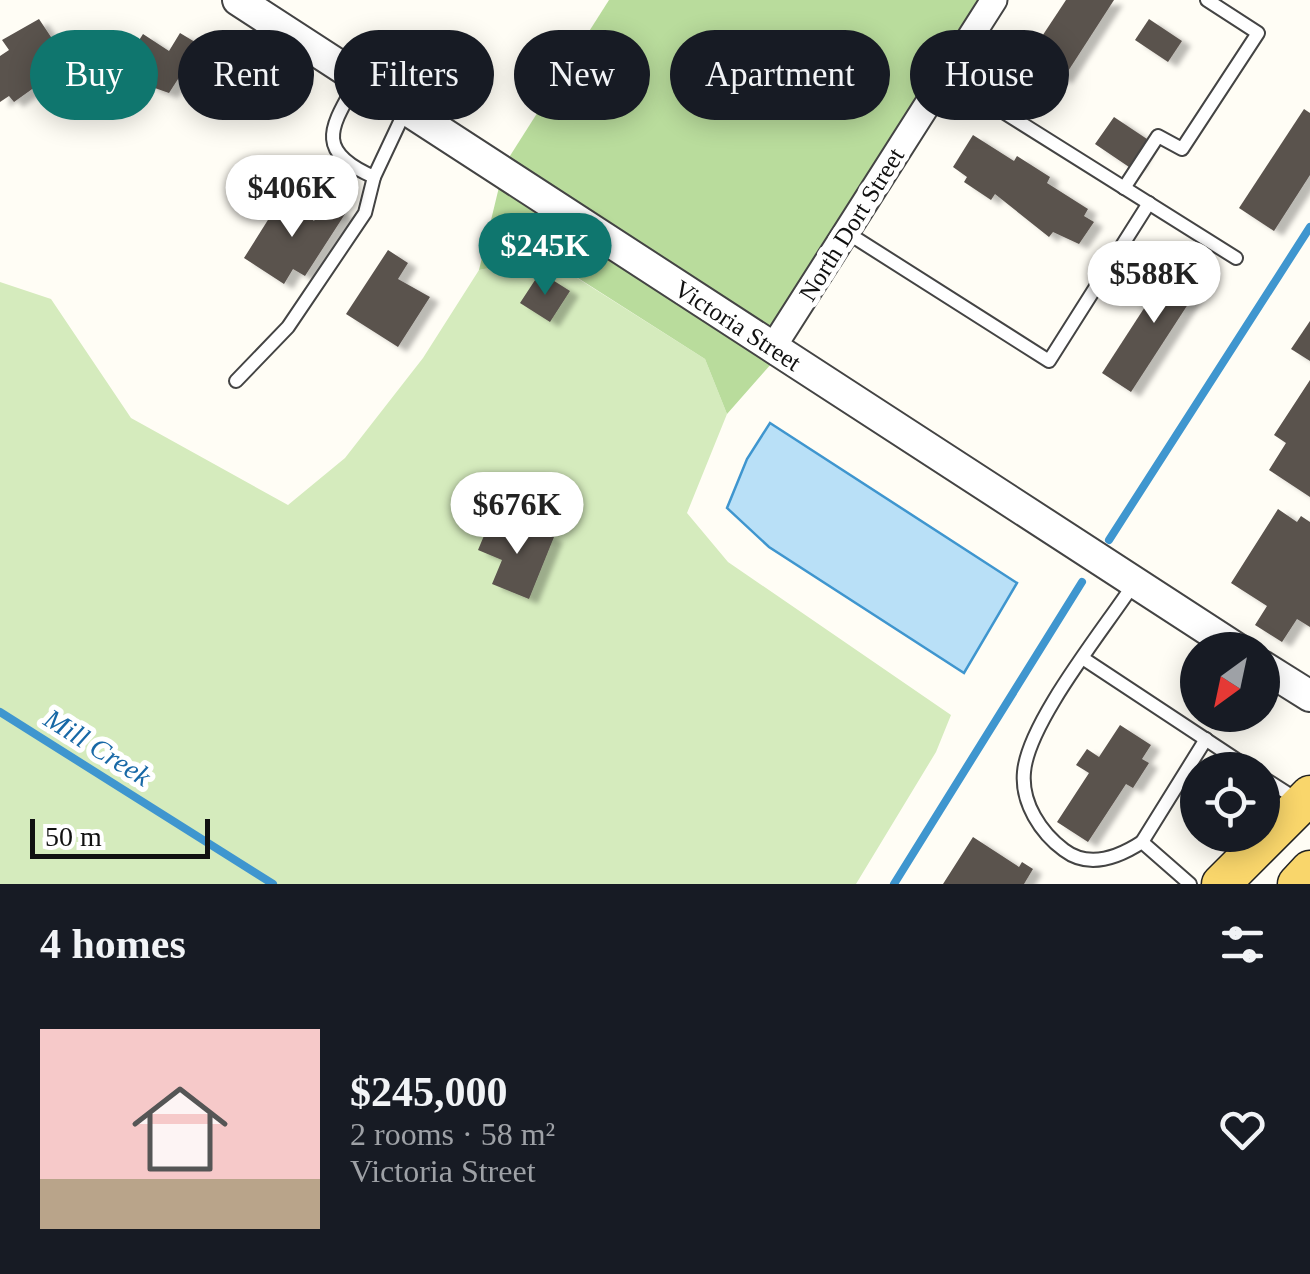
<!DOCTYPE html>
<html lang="en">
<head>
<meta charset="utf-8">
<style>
	:root { --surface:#171b24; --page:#20242c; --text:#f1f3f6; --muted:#9ea1a6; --line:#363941; --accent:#0f766e }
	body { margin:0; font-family:"Times New Roman",serif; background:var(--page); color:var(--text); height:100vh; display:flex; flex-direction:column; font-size:38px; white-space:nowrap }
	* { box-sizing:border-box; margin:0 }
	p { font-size:32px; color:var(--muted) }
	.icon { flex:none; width:55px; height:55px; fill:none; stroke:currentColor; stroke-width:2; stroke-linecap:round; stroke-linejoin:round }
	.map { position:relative; height:884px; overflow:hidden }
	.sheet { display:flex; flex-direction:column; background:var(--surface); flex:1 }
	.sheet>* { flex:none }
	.top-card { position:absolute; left:30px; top:30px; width:1250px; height:90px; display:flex; gap:20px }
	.needle { width:65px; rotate:213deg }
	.buttons { position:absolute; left:1180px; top:632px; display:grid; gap:20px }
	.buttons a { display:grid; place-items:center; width:100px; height:100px; border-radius:50%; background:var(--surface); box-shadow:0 5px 25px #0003; font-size:50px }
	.scale { position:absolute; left:30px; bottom:25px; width:180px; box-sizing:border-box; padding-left:10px; border:5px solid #111; border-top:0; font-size:28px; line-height:35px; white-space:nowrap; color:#111; -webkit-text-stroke:8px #fff; paint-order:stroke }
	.price { position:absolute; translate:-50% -85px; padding:0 22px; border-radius:35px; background:#fff; color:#222; font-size:32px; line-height:65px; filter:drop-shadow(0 2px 5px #0008) }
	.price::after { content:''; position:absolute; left:50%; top:60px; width:30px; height:22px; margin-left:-15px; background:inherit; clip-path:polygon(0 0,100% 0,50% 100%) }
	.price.selected { background:var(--accent); color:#fff }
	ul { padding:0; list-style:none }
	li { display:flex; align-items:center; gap:30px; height:250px; padding:0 40px }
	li+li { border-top:2px solid var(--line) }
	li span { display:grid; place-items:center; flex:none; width:280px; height:200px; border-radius:0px; color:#555 }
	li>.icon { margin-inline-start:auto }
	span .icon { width:120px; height:120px; fill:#fffc; stroke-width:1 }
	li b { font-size:42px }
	h2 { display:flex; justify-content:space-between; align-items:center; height:120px; padding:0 40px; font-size:42px }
	.tag { padding:0 35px; border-radius:45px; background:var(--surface); box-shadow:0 5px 25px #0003; font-size:35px; line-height:90px }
	.tag.selected { background:var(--accent); color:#fff }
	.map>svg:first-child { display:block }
	.green { fill:#d5ebbd }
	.forest { fill:#b9dc9c }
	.water { fill:#b9e0f7; stroke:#3f96cf; stroke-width:2.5 }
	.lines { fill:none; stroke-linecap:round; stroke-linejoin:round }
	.stream { stroke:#3f96cf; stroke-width:8 }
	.building { fill:#5a524d; filter:url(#shadow) }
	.service-casing { stroke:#444; stroke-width:16 }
	.minor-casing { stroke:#444; stroke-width:29 }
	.tertiary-casing { stroke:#444; stroke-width:34 }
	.primary-casing { stroke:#222; stroke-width:41 }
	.service { stroke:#fff; stroke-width:12 }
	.minor { stroke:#fff; stroke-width:25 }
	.tertiary { stroke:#fff; stroke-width:30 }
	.primary { stroke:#f9d66b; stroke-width:38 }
	.labels { text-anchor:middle; stroke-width:10; stroke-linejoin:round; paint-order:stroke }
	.street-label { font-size:25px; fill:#111; stroke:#fff }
	.water-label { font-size:28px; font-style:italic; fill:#1768a6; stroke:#fff }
</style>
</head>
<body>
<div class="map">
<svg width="1310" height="884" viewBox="0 0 1310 884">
	<defs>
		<filter id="shadow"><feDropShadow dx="9" dy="5" stdDeviation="2.5" flood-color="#0004"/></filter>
	</defs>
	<rect width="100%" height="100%" fill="#fffdf5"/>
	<polygon class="green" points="544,257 705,359 727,414 687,513 728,562 951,715 936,752 856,884 0,884 0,282 51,299 131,418 288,505 345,458 423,358 479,270"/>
	<g class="forest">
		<polygon points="609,0 979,0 770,328 508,159"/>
		<polygon points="499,187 772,363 727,414 705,359 545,257 479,270"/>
	</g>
	<polygon class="water" points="770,423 1017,583 964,673 769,547 727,508 747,459"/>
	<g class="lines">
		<g class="stream">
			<polyline points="1109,540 1310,227"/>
			<polyline points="0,712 273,884"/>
			<polyline points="894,884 1082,582"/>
		</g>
	</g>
	<g class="building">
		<polygon points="1066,0 1114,0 1063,79 1029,56"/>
		<polygon points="39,19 61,52 34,71 47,89 40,94 35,87 14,102 9,96 0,102 0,56 9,50 2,40"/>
		<polygon points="1149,19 1182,41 1168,62 1135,40"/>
		<polygon points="180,33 200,45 169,93 152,87 141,75 137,81 125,73 128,67 124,64 143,34 169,51"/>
		<polygon points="1304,109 1310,113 1310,175 1274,231 1239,208"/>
		<polygon points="1114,117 1147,139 1136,165 1132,162 1129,167 1095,144"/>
		<polygon points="973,135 1014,161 1017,156 1050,177 1047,183 1088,209 1084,216 1094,222 1079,244 1053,232 1049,237 995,194 991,200 964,182 967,177 953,167"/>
		<polygon points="283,196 314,221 326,202 345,214 305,276 293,269 284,284 244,258"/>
		<polygon points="388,250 408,263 398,279 430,297 398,347 346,314"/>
		<polygon points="1176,259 1205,278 1131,392 1102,373"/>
		<polygon points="537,277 548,285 551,279 570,291 550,322 520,303"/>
		<polygon points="1310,321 1310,361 1291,349"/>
		<polygon points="1310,380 1310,497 1269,470 1286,443 1274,435"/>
		<polygon points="1278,509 1297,522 1301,516 1310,522 1310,627 1297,619 1282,642 1255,625 1267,606 1231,583"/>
		<polygon points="516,522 554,537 529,599 492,584 502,560 478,550 488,526 511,535"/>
		<polygon points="1120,725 1151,745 1142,759 1149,763 1133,788 1126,784 1088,842 1057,822 1089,773 1076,765 1087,749 1099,757"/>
		<polygon points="973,837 1019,867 1022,862 1033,869 1024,884 943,884"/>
	</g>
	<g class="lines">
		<defs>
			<g id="service">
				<polyline points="946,76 1236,258"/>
				<path d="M358,79C332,126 312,150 374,177"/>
				<polyline points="1124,188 1158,136 1182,149 1258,33 1207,0"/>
				<polyline points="846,232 1049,361 1149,203"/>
				<polyline points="236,381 288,327 365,213 374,177 406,109"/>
				<path d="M1135,582C1105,628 1028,722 1024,772C1021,803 1041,833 1064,850C1089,869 1119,857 1142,842L1190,884"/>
				<polyline points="1084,659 1252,770"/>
				<polyline points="1262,777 1301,802"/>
				<polyline points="1142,842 1206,739"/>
			</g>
			<polyline id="minor" points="773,347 994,0"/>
			<g id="tertiary">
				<polyline points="238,0 1239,650"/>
				<polyline points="1262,666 1310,696"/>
			</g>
			<g id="primary">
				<polyline points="1221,884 1310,795"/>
				<polyline points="1297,884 1310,870"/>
			</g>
		</defs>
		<use href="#service" class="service-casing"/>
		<use href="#minor" class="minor-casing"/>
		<use href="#tertiary" class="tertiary-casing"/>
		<use href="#primary" class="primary-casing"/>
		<use href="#service" class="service"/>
		<use href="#minor" class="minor"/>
		<use href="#tertiary" class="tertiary"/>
		<use href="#primary" class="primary"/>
	</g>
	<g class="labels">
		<g class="street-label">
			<text transform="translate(851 224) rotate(-58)" y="9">North Dort Street</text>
			<text transform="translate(738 325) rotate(33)" y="9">Victoria Street</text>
		</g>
		<g class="water-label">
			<text transform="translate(98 747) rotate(32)" y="10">Mill Creek</text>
		</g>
	</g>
</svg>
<div class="buttons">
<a><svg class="needle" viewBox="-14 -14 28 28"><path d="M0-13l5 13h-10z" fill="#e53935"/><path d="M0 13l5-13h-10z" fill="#9ea1a6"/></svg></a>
<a><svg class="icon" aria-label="locate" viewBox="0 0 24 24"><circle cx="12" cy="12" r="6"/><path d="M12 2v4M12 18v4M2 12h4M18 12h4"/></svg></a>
</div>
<div class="scale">50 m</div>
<b class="price" style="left:292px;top:240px">$406K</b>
<b class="price selected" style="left:545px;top:298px">$245K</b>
<b class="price" style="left:1154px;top:326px">$588K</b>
<b class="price" style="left:517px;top:557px">$676K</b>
<div class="top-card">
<a class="tag selected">Buy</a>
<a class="tag">Rent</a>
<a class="tag">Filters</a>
<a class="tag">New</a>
<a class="tag">Apartment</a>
<a class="tag">House</a>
</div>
</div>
<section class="sheet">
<h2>4 homes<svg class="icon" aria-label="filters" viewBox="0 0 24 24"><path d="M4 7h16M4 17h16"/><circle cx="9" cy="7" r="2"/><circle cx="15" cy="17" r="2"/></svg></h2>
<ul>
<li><span style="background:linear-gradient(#f6c9c9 75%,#b9a48a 0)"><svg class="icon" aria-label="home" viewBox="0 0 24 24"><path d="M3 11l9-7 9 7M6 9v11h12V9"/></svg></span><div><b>$245,000</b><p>2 rooms · 58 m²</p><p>Victoria Street</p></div><svg class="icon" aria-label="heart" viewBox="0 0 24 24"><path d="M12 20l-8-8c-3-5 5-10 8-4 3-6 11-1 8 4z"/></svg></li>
</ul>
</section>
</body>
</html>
